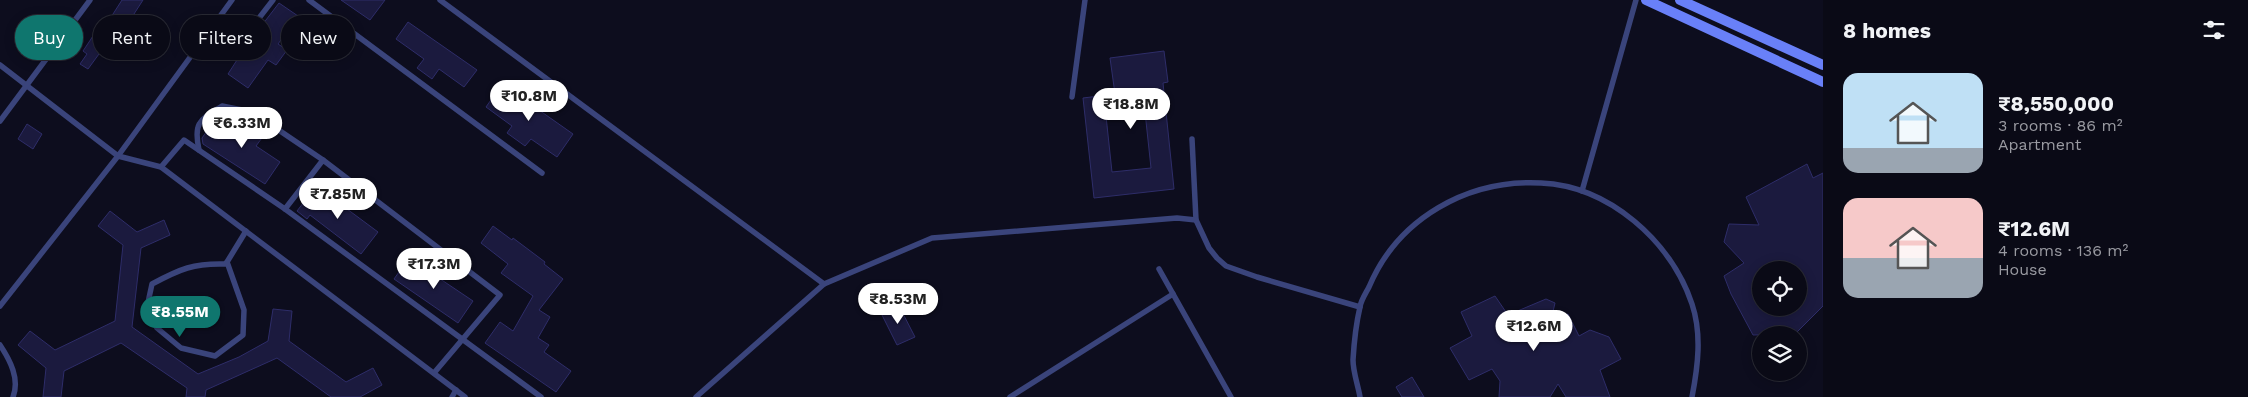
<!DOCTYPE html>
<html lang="en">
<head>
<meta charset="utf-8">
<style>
	:root { --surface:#0a0a16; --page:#181823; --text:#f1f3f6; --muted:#999aa1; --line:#2a2b35; --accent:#0f766e }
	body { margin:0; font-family:"Work Sans",sans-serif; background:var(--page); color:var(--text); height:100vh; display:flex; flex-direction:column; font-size:19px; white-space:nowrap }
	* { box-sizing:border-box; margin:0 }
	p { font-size:16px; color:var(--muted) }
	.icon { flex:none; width:28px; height:28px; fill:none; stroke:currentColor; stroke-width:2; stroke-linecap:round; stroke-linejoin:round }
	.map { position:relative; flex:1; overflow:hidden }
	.panel { display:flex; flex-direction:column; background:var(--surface); width:425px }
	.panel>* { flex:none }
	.hud { position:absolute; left:15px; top:15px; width:475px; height:45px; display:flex; gap:10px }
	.buttons { position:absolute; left:1752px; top:261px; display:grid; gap:10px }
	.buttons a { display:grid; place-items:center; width:55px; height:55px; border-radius:50%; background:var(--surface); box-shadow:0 2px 12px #0003,0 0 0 1px var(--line); font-size:25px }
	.price { position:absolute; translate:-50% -42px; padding:0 11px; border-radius:18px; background:#fff; color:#222; font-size:16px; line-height:32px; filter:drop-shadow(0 1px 2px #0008) }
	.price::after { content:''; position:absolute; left:50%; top:30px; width:15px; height:11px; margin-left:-8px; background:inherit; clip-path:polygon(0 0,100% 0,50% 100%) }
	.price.on { background:var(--accent); color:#fff }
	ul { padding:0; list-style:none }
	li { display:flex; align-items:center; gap:15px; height:125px; padding:0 20px }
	li span { display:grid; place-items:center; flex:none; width:140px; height:100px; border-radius:15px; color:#555 }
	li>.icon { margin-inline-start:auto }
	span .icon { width:60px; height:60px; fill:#fffc; stroke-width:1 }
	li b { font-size:21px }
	h2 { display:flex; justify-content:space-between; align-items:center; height:60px; padding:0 20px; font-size:21px }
	.chip { padding:0 18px; border-radius:22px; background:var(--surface); box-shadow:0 2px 12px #0003,0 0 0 1px var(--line); font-size:18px; line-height:45px }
	.chip.on { background:var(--accent); color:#fff }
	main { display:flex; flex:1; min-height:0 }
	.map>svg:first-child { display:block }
	.building { fill:#1b1a3e; stroke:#2e2d69; fill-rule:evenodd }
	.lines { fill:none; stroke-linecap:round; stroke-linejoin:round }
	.service { stroke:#3a447b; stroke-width:5.5 }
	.secondary { stroke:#6980f8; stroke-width:10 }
</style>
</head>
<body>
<main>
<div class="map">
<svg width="1823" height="397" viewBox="0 0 1823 397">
	<rect width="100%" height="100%" fill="#0d0d1e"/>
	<g class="building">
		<polygon points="122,0 143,0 123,31 118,28 88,69 80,64 87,54 83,51 93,36 97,39"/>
		<polygon points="341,0 385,0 370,20"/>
		<polygon points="279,3 298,16 278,44 287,50 276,65 268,60 248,88 228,74 246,46"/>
		<polygon points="408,22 477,70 464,87 439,69 432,79 417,68 424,59 396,39"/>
		<path d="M1164,51L1168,82L1163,83L1174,189L1094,198L1083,98L1115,94L1110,58ZM1145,112L1151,168L1112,172L1106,116Z"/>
		<polygon points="502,84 573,134 557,157 531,139 525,146 507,133 512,126 486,107"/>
		<polygon points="216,118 243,136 253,121 267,131 256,146 280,162 265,184 203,144 202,138"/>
		<polygon points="27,124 42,134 33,149 18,139"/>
		<path d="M1807,164L1813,178L1823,173V306L1795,334L1753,335L1731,294L1724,276L1744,263L1724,242L1729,224L1759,225L1746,197ZM1761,270H1799V308H1761Z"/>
		<polygon points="316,186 378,232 361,254 310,215 307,219 297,211"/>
		<polygon points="110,211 137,232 164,220 170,235 141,248 132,327 198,374 239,357 268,341 273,309 292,311 289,341 346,382 373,368 382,385 360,397 331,397 277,358 206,390 205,397 186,397 187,388 121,343 64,371 61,397 43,397 46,368 18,345 30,331 55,350 115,321 123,245 98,226"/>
		<polygon points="493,226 512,240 513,238 545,262 544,264 563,279 539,310 550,317 538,338 549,345 544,352 571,371 556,392 485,343 500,322 513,331 533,296 501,273 508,264 481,243"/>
		<polygon points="409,258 473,301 458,323 394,279"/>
		<polygon points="1495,296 1508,315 1546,299 1555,303 1551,320 1568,314 1579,336 1590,330 1609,337 1621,359 1600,370 1610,397 1566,397 1558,384 1550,397 1499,397 1500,381 1492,369 1469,380 1450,348 1472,336 1461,312"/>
		<polygon points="898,304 915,337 897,345 881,313"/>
		<polygon points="1412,377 1424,397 1402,397 1396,387"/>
	</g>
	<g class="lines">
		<g class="service">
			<polyline points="309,0 542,173"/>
			<polyline points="440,0 824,284 696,397"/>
			<polyline points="231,54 273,0"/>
			<polyline points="0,65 118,156 161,167 465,397"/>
			<polyline points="1072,97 1085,0"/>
			<polyline points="0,121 90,0"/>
			<polyline points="1192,139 1196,220 1209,248 1217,258 1226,266 1257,277 1360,307"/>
			<path d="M199,150C193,122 200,120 222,106L252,112L323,160"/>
			<polyline points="161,167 184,140 285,209 541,397"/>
			<polyline points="1582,191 1636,0"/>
			<polyline points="285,209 323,160 500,295 434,373"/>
			<path d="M227,262L244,310L243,335L215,356L181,348L157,328L147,307L152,284C180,269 194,263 225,264L227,262L246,231"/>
			<polyline points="1159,269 1231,397"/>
			<polyline points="824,284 932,238 1177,218 1196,220"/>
			<polyline points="0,306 118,156 232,0"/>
			<path d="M0,345C10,360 20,379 13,397"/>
			<polyline points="452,397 456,390"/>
			<polyline points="1010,397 1173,294"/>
			<path d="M1360,397C1358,385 1353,372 1353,360C1354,343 1356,324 1360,307C1361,300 1366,293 1369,287C1398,218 1468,179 1541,183C1609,186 1671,241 1692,304C1702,334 1698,366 1692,397"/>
		</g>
		<g class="secondary">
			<polyline points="1646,0 1823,82"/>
			<polyline points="1680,0 1823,65"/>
		</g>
	</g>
</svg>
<div class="buttons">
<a><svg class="icon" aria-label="locate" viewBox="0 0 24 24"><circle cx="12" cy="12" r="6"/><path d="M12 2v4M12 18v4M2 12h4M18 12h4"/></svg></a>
<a><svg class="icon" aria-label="layers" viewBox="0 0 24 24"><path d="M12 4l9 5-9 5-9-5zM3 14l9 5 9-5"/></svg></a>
</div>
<b class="price" style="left:529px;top:122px">₹10.8M</b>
<b class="price" style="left:1131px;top:130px">₹18.8M</b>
<b class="price" style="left:242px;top:149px">₹6.33M</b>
<b class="price" style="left:338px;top:220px">₹7.85M</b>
<b class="price" style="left:434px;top:290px">₹17.3M</b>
<b class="price" style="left:898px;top:325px">₹8.53M</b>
<b class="price on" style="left:180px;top:338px">₹8.55M</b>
<b class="price" style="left:1534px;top:352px">₹12.6M</b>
<div class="hud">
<a class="chip on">Buy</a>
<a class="chip">Rent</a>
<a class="chip">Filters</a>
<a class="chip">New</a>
</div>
</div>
<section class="panel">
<h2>8 homes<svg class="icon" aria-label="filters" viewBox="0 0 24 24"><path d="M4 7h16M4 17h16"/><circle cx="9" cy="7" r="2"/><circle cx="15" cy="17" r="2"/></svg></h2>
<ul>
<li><span style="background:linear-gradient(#bfe0f5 75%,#9aa5b1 0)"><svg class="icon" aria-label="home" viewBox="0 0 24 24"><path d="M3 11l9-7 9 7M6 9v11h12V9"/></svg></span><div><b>₹8,550,000</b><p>3 rooms · 86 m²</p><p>Apartment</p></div></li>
<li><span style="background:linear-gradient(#f6c9c9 60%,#9aa5b1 0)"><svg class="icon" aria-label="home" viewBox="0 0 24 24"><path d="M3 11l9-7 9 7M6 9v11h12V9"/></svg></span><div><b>₹12.6M</b><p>4 rooms · 136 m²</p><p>House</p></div></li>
</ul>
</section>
</main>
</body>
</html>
